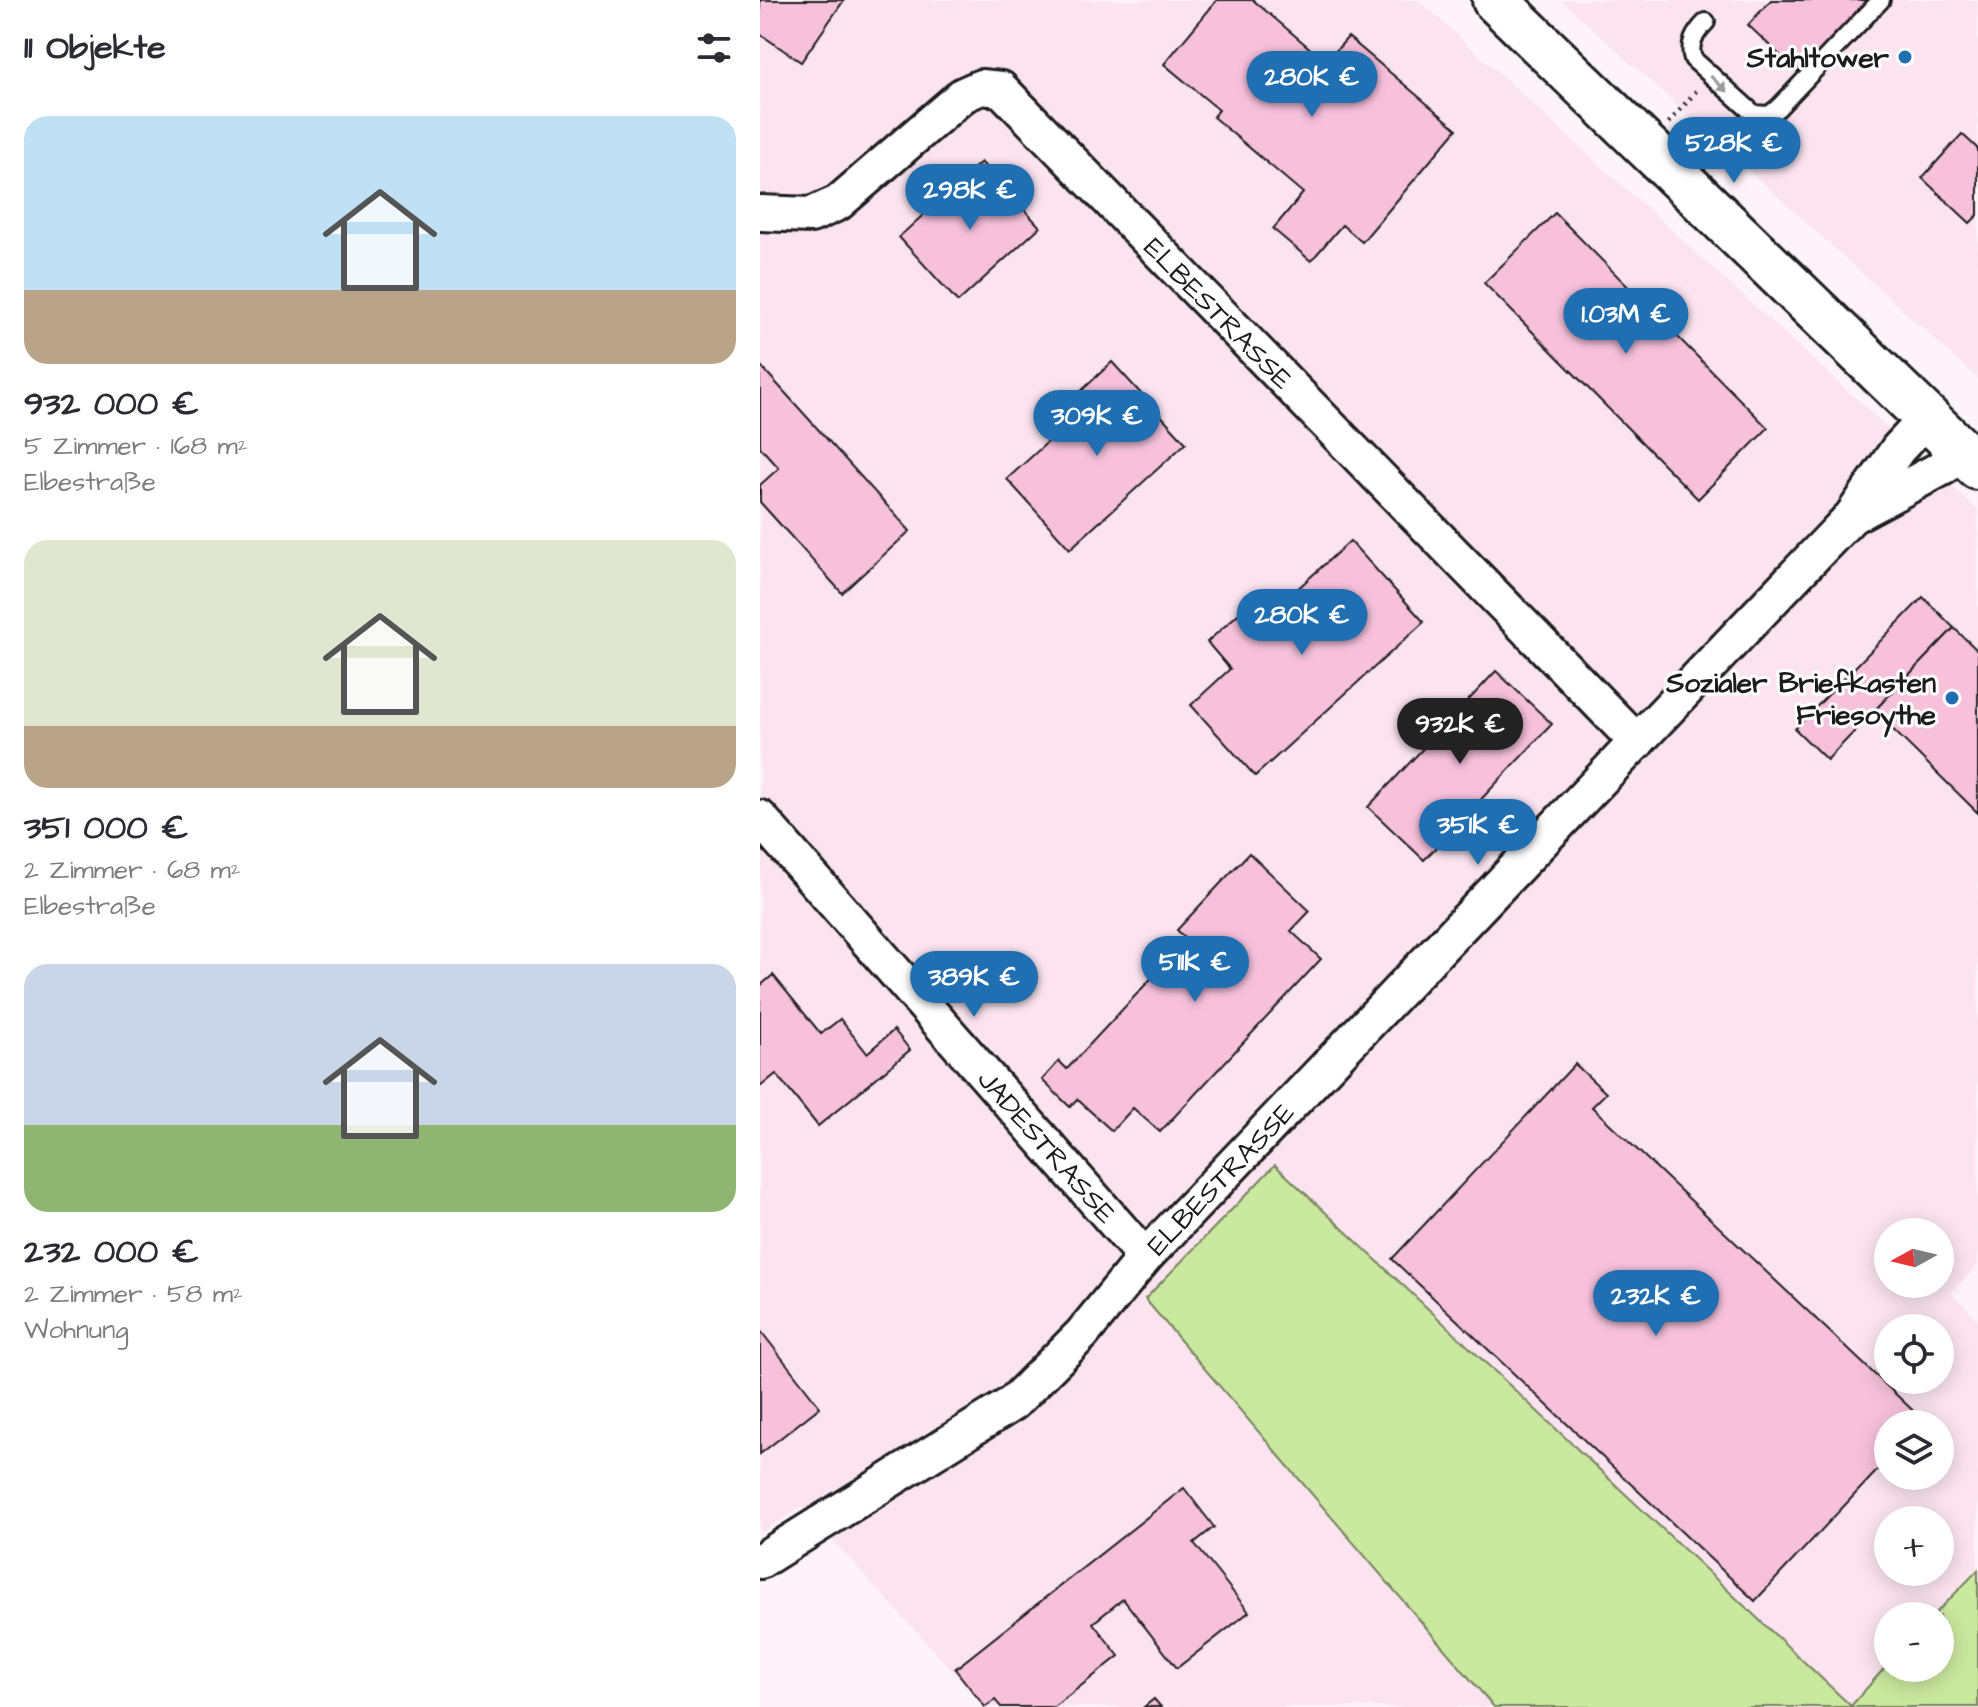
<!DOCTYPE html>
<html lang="de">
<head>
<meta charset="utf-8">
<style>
	:root { --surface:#fff; --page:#f7f7f7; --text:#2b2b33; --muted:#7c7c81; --accent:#1f6fb2 }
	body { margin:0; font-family:"Architects Daughter",sans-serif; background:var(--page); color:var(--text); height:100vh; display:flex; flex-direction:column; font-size:30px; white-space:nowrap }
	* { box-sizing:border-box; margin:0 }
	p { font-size:26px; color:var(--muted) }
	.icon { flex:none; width:44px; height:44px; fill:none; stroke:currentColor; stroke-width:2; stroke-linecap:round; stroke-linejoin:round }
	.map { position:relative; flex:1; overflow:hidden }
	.sheet { display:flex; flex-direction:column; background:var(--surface); width:760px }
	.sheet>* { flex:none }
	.needle { width:52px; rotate:262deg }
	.buttons { position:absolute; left:1114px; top:1218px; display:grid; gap:16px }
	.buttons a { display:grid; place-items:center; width:80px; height:80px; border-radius:50%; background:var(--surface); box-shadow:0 4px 20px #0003; font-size:40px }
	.price { position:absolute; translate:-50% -68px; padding:0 18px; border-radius:28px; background:var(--accent); color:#fff; font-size:26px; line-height:52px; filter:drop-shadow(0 2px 4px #0008) }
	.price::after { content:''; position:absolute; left:50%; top:48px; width:24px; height:18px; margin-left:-12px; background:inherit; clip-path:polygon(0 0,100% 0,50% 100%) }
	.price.current { background:#222; color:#fff }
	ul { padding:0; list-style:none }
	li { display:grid; align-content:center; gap:16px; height:424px; padding:0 24px }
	li span { display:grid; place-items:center; height:248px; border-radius:24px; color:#555 }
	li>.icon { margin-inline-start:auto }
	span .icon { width:144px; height:144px; fill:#fffc; stroke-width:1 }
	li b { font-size:34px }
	h2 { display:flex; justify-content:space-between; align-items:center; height:96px; padding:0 24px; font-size:34px }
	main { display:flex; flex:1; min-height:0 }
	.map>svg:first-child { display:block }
	.built { fill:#fbe4f0; fill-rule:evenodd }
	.green { fill:#cbe89f; stroke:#74825e; stroke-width:2 }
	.building { fill:#f7c1dc; stroke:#1c1c1c; stroke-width:2 }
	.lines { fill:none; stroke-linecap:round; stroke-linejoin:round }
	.lane-casing { stroke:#1c1c1c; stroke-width:22 }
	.street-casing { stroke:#1c1c1c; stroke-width:40 }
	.secondary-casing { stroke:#1c1c1c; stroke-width:50 }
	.path { stroke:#1c1c1c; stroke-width:5; stroke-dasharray:2 6; stroke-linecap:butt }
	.lane { stroke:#fff; stroke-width:16 }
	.street { stroke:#fff; stroke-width:34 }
	.secondary { stroke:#fff; stroke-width:44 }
	.oneway { fill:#999 }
	.poi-dot { fill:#1f6fb2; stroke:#fff; stroke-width:3 }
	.labels { text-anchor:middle; stroke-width:6; stroke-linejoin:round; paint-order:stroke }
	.poi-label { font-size:28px; font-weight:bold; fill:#1c1c1c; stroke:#fff; text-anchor:end }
	.street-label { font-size:28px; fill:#1c1c1c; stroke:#fff }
</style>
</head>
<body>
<main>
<section class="sheet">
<h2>11 Objekte<svg class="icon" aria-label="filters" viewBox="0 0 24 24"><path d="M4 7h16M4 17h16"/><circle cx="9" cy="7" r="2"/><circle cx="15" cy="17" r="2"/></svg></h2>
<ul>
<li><span style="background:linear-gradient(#bfe0f5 70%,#b9a48a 0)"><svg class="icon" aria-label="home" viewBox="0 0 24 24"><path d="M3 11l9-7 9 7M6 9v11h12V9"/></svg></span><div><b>932 000 €</b><p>5 Zimmer · 168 m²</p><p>Elbestraße</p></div></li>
<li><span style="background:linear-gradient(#dfe7d0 75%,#b9a48a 0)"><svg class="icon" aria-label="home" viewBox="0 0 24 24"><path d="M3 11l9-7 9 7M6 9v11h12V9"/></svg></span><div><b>351 000 €</b><p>2 Zimmer · 68 m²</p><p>Elbestraße</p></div></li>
<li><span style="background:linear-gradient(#c9d6e8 65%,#8fb573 0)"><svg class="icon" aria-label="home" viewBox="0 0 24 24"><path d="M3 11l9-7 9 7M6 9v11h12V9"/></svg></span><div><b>232 000 €</b><p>2 Zimmer · 58 m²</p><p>Wohnung</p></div></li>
</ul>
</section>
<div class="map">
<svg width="1218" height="1707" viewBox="0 0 1218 1707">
	<rect width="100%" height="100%" fill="#fdf3f8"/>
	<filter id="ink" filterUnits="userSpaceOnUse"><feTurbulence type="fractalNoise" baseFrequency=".0125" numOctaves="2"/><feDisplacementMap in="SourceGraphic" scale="16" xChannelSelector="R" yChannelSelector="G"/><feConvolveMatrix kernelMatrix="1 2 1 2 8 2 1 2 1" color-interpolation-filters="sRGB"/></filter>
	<g filter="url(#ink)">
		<g class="built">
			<path d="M0,0H659L1218,510V1265L1191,1293L1218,1319V1570L1173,1616H1128V1664L1091,1706L515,1165L385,1299L734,1707H225L42,1507L0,1533ZM1128,1232H1180V1284H1128ZM1128,1328H1180V1380H1128ZM1128,1424H1180V1476H1128ZM1128,1520H1180V1572H1128Z"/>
			<polygon points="801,0 1218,0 1218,379 1204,366"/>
		</g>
		<polygon class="green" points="515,1165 1091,1706 1128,1664 1128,1668 1180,1668 1180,1616 1173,1616 1218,1570 1218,1707 734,1707 385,1299"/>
		<g class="building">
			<polygon points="0,0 84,0 41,62 0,34"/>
			<polygon points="457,0 493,0 566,62 588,37 697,129 602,242 582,225 551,261 513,229 543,193 453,117 459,110 404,64"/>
			<polygon points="1011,0 1119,0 1044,78 988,25"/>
			<polygon points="1202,134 1218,149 1218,215 1210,223 1162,178"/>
			<polygon points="221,162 280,227 198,302 139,237"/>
			<polygon points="795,213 1008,428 938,499 724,283"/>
			<polygon points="352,362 426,443 310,549 247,479 328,405 318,394"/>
			<polygon points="0,365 150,531 82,593 0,502 0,485 19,468 0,447"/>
			<polygon points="590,541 664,622 495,776 431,705 470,669 447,642 486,607 500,623"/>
			<polygon points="1163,597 1194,628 1067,760 1035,729"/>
			<polygon points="1194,628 1218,651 1218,813 1114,711"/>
			<polygon points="736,671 792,724 664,860 608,807"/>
			<polygon points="489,853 550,911 531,931 561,959 400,1132 373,1108 352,1131 317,1099 310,1107 282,1080 299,1061 307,1069 427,940 417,930"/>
			<polygon points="13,975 61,1034 80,1019 107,1053 134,1030 150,1050 58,1126 16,1074 0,1087 0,986"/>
			<polygon points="815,1064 846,1093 832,1107 1164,1421 1161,1424 1128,1424 1128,1459 995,1601 632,1259"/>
			<polygon points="0,1330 60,1407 0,1454"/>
			<polygon points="424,1488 454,1527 434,1543 489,1612 417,1668 363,1599 333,1623 359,1656 294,1707 241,1707 235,1700 225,1707 195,1669"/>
			<polygon points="394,1699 401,1707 384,1707"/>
		</g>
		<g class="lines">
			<defs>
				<path id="lane" d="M946,22C935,33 928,44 933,59L994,114L1009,115L1018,108L1121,0"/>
				<g id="street">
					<path id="s1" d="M0,213L51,215L78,203L203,95L221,87L241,89L877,742"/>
					<polyline points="1096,514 1184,467 1200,450"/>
					<path id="s2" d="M0,818L385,1257"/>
					<path id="s3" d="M0,1561L253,1403L322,1334L385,1257L1092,516L1138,449L1166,419"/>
				</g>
				<polyline id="secondary" points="735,0 1218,467"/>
			</defs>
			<use href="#lane" class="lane-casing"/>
			<use href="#street" class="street-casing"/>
			<use href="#secondary" class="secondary-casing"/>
			<polyline class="path" points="909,123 936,91"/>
			<use href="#lane" class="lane"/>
			<use href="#street" class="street"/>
			<use href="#secondary" class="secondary"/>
		</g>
		<defs><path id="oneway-solid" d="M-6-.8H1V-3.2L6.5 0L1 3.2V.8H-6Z" transform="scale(2)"/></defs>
		<use class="oneway" href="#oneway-solid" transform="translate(959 84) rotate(43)"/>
	</g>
	<g class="poi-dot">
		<circle cx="1145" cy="57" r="8"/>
		<circle cx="1192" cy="698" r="8"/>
	</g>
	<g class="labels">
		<g class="poi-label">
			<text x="1129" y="67">Stahltower</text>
			<text x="1176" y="692">Sozialer Briefkasten<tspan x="1176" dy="32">Friesoythe</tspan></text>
		</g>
		<g class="street-label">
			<text dy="10" stroke="none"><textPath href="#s1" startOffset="598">ELBESTRASSE</textPath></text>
			<text dy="10" stroke="none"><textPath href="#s2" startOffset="436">JADESTRASSE</textPath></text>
			<text dy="10" stroke="none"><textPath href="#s3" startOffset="604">ELBESTRASSE</textPath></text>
		</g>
	</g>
</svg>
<div class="buttons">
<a><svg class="needle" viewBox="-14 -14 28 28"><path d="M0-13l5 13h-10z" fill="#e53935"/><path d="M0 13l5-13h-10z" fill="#7c7c81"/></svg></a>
<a><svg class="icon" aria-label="locate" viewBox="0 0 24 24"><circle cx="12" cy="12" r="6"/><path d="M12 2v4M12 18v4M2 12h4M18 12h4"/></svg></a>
<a><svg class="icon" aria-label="layers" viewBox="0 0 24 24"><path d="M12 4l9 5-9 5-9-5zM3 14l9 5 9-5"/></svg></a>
<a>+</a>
<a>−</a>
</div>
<b class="price" style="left:552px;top:119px">280K €</b>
<b class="price" style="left:974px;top:185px">528K €</b>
<b class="price" style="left:210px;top:232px">298K €</b>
<b class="price" style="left:866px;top:356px">1.03M €</b>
<b class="price" style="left:337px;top:458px">309K €</b>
<b class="price" style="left:542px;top:657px">280K €</b>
<b class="price current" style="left:700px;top:766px">932K €</b>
<b class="price" style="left:718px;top:867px">351K €</b>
<b class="price" style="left:435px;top:1004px">511K €</b>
<b class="price" style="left:214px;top:1019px">389K €</b>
<b class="price" style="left:896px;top:1338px">232K €</b>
</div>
</main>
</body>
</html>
